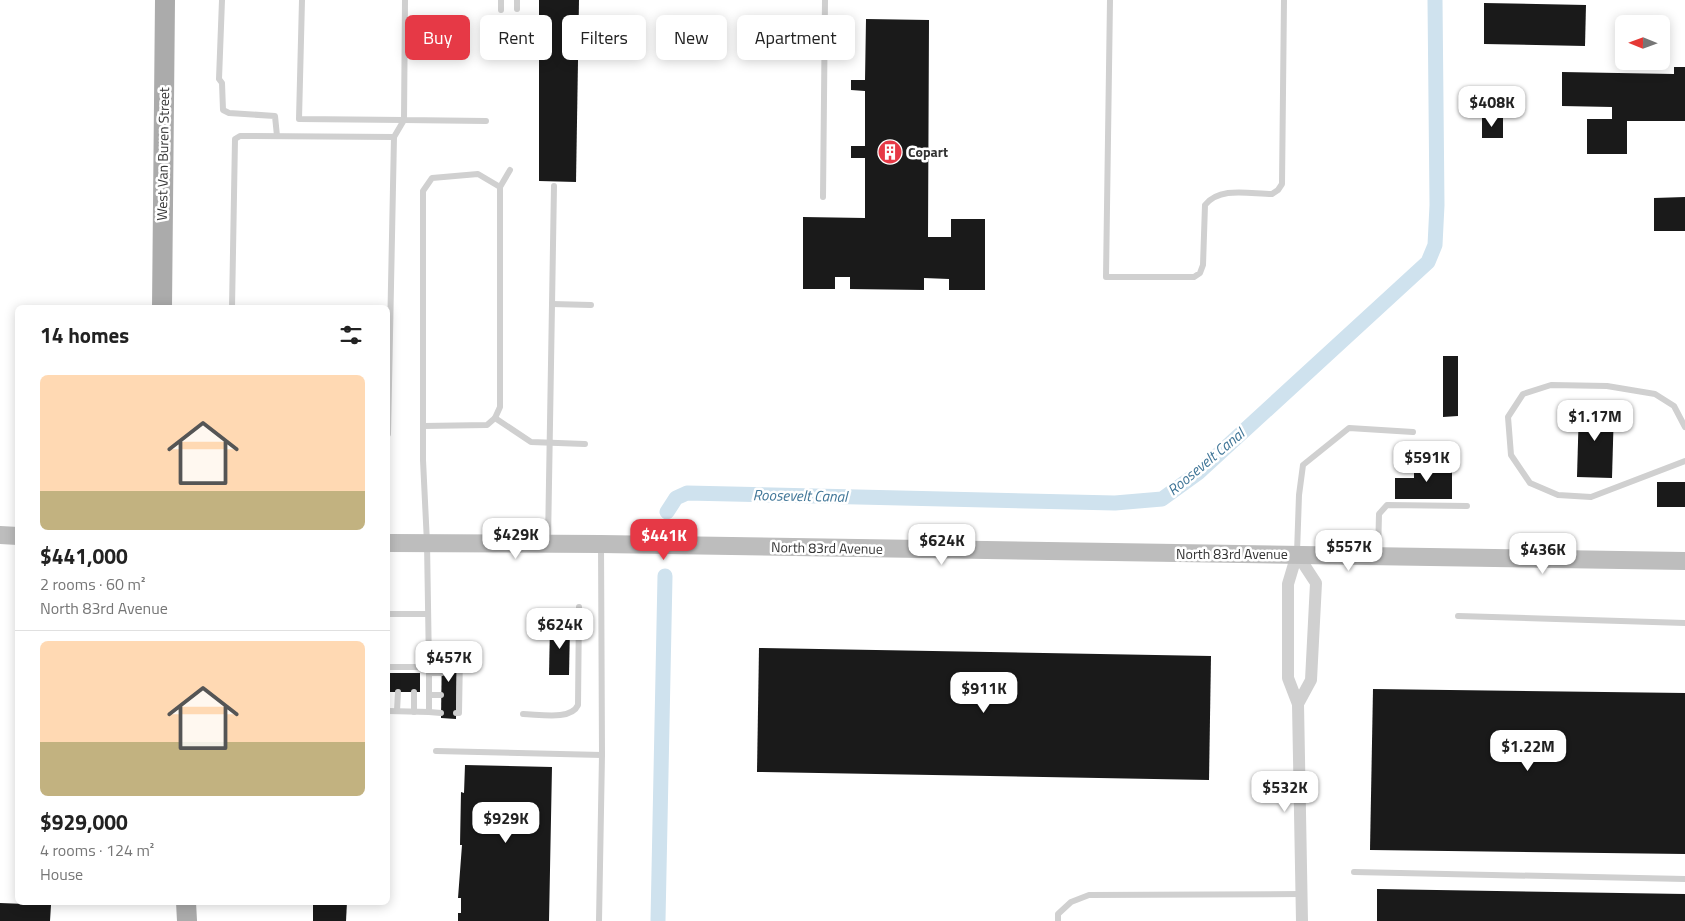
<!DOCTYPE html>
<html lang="en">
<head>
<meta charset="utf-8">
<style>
	:root { --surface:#fff; --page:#f6f6f6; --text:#222; --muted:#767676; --line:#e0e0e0; --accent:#e63946 }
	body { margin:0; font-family:"Titillium Web",sans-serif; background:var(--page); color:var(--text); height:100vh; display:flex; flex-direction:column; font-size:19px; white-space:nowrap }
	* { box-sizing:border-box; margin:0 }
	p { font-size:16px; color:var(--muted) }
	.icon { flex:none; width:28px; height:28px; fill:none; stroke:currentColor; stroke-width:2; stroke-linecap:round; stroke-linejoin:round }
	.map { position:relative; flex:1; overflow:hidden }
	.side { position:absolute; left:15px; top:305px; width:375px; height:600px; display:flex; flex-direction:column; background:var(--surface); border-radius:8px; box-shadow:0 2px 12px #0003 }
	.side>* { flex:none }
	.hud { position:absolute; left:405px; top:15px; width:475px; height:45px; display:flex; gap:10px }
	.needle { width:32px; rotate:271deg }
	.controls { position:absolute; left:1615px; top:15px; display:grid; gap:10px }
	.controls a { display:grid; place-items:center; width:55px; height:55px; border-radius:8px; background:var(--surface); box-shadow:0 2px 12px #0003; font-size:25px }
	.price { position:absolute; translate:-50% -42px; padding:0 11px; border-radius:10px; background:#fff; color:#222; font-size:16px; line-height:32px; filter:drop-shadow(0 1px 2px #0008) }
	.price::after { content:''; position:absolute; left:50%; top:30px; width:15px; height:11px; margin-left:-8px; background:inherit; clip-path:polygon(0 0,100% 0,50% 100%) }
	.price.current { background:var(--accent); color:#fff }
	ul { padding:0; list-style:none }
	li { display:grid; align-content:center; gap:10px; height:265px; padding:0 25px }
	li+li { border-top:1px solid var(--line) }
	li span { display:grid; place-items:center; height:155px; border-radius:8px; color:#555 }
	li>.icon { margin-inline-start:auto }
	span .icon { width:90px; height:90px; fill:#fffc; stroke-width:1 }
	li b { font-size:21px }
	h2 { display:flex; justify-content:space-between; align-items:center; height:60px; padding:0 25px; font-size:21px }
	.chip { padding:0 18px; border-radius:8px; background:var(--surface); box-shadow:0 2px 12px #0003; font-size:18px; line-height:45px }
	.chip.current { background:var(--accent); color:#fff }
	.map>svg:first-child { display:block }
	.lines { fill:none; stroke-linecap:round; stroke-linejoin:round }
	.canal { stroke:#cfe2ee; stroke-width:15 }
	.building { fill:#1a1a1a }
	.service { stroke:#d0d0d0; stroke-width:6 }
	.minor { stroke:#d0d0d0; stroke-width:12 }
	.secondary { stroke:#bdbdbd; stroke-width:18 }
	.primary { stroke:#ababab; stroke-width:20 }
	.labels { text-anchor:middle; stroke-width:5; stroke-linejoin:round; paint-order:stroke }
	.poi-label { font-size:14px; font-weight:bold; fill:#333; stroke:#fff; text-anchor:start }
	.street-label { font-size:14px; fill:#333; stroke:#fff }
	.water-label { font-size:15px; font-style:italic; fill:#3f7597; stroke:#fff }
</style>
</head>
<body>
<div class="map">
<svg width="1685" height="921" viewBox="0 0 1685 921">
	<rect width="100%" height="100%" fill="#fff"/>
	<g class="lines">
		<g class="canal">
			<polyline points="667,512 676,498 687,493 1115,503 1162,499 1198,473 1428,262 1435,245 1437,205 1435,0"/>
			<polyline points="658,921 665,576"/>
		</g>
	</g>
	<g class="building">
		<polygon points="539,0 579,0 576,182 539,181"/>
		<polygon points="1484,3 1586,5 1585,46 1484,44"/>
		<polygon points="866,19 929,20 928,237 951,237 951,219 985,219 985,290 949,290 949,279 924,278 924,290 850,289 850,277 835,277 835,289 803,289 803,217 865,218 865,158 851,158 851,146 865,146 865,91 851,90 851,80 865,80"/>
		<polygon points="1674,67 1685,67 1685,121 1627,121 1627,154 1587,154 1587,119 1612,119 1612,107 1562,106 1562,72 1674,74"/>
		<rect x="1482" y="117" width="21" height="21"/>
		<polygon points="1685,197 1685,231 1654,231 1654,198"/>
		<polygon points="1443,356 1458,356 1458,416 1443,417"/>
		<polygon points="1579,407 1614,408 1612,478 1577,477"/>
		<polygon points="1433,461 1452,461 1452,499 1395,499 1395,478 1414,478 1414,469 1433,470"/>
		<rect x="1657" y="482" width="28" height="25"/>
		<polygon points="550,625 570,625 569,675 549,675"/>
		<polygon points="442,648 457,648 456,719 441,718"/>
		<polygon points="759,648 1211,656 1209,780 757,772"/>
		<rect x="388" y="673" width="32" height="19"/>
		<polygon points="1373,689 1685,693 1685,854 1370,850"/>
		<polygon points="465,765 552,767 549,921 458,921 458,913 461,913 461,898 458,898 462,845 460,845 461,792 464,793"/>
		<polygon points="1377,889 1685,894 1685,921 1377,921"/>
		<polygon points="313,902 347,902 346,921 313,921"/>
		<polygon points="0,903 51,905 50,921 0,921"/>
	</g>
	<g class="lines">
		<g class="service">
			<polyline points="222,0 219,79 222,83 223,110 229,113 275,116 277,136"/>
			<polyline points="302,0 299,119 404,120"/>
			<polyline points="405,0 404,120 486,121"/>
			<path d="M1110,0L1106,277H1194L1200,273L1203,265L1205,205C1220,186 1250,194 1272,194L1278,190L1282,184L1284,0"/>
			<polyline points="517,9 517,0"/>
			<polyline points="501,10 501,0"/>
			<polyline points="823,197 825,0"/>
			<polyline points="552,304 591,305"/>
			<polyline points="232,308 235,139 240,136 394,137"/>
			<polyline points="495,418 531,442 585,444"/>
			<polyline points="423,426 487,425 495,418 500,407 500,187"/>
			<polyline points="1685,427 1674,406 1655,394 1607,386 1551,385 1523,394 1508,417 1511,455 1530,483 1558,495 1591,497 1685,461"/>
			<polyline points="388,434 394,137 404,120"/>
			<polyline points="548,542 554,186"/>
			<polyline points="1297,553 1299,495 1303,465 1349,428 1413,432"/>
			<polyline points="1378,555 1379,514 1387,505 1467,506"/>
			<polyline points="388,614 428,614"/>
			<polyline points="1458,616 1685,623"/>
			<polyline points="429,655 442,655"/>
			<polyline points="388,667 429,667 427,543 423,460 423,191 432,178 478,174 500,187 510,170"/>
			<polyline points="429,673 442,673"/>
			<polyline points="429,695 441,695"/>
			<polyline points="388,711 429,712 429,667"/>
			<polyline points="397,711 398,692"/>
			<polyline points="414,712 414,692"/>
			<polyline points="429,712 441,713"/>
			<polyline points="456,713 459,713 460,655 457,655"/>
			<path d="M523,714C538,714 571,721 578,705L579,607"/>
			<polyline points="436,751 602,755"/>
			<polyline points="1354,872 1685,879"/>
			<polyline points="599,921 602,755 601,545"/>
			<polyline points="1058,921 1058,914 1071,902 1089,895 1301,894"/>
		</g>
		<g class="minor">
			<polyline points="1297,554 1288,584 1288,678 1298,704 1302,921"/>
			<polyline points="1297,554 1316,583 1311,680 1298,704"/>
		</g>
		<g class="secondary">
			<polyline points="0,535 18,536"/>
			<polyline points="388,543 601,544 1685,561"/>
		</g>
		<g class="primary">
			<polyline points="162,308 165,0"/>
			<polyline points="186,902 187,921"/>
		</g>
	</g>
	<defs>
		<symbol id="building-disc" viewBox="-11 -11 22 22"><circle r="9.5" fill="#e63946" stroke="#fff"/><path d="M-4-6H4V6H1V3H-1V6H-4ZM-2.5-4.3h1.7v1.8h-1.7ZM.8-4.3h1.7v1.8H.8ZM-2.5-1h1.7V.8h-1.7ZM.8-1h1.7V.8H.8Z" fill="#fff"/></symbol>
	</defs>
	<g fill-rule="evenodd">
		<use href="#building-disc" x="876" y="138" width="28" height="28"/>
	</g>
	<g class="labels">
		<g class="poi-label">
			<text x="908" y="157">Copart</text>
		</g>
		<g class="street-label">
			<text transform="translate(163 154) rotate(-89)" y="5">West Van Buren Street</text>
			<text transform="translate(827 548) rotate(1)" y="5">North 83rd Avenue</text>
			<text x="1232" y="559">North 83rd Avenue</text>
		</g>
		<g class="water-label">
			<text transform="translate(1206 462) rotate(-40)" y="5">Roosevelt Canal</text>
			<text transform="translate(800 496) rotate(1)" y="5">Roosevelt Canal</text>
		</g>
	</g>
</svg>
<div class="controls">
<a><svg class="needle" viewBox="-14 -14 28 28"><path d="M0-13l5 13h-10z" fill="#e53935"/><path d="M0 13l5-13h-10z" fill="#767676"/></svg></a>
</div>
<b class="price" style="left:1492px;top:128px">$408K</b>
<b class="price" style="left:1595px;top:442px">$1.17M</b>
<b class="price" style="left:1427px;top:483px">$591K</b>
<b class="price" style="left:516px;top:560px">$429K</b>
<b class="price current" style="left:664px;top:561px">$441K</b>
<b class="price" style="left:942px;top:566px">$624K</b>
<b class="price" style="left:1349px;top:572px">$557K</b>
<b class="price" style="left:1543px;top:575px">$436K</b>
<b class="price" style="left:560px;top:650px">$624K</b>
<b class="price" style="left:449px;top:683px">$457K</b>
<b class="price" style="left:984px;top:714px">$911K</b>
<b class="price" style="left:1528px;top:772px">$1.22M</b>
<b class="price" style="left:1285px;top:813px">$532K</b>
<b class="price" style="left:506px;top:844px">$929K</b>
<div class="hud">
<a class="chip current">Buy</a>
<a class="chip">Rent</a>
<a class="chip">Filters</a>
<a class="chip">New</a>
<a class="chip">Apartment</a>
</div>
<section class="side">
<h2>14 homes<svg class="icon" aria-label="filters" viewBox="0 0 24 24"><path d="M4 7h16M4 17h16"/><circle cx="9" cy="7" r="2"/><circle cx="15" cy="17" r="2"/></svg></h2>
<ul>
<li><span style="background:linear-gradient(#ffd9b3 75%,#c2b280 0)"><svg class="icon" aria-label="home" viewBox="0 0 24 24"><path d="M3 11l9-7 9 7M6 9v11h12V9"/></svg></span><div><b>$441,000</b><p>2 rooms · 60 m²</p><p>North 83rd Avenue</p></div></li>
<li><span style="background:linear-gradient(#ffd9b3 65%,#c2b280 0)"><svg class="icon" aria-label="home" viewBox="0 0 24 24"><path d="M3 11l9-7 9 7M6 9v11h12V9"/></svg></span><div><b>$929,000</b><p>4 rooms · 124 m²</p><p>House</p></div></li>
</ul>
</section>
</div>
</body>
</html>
